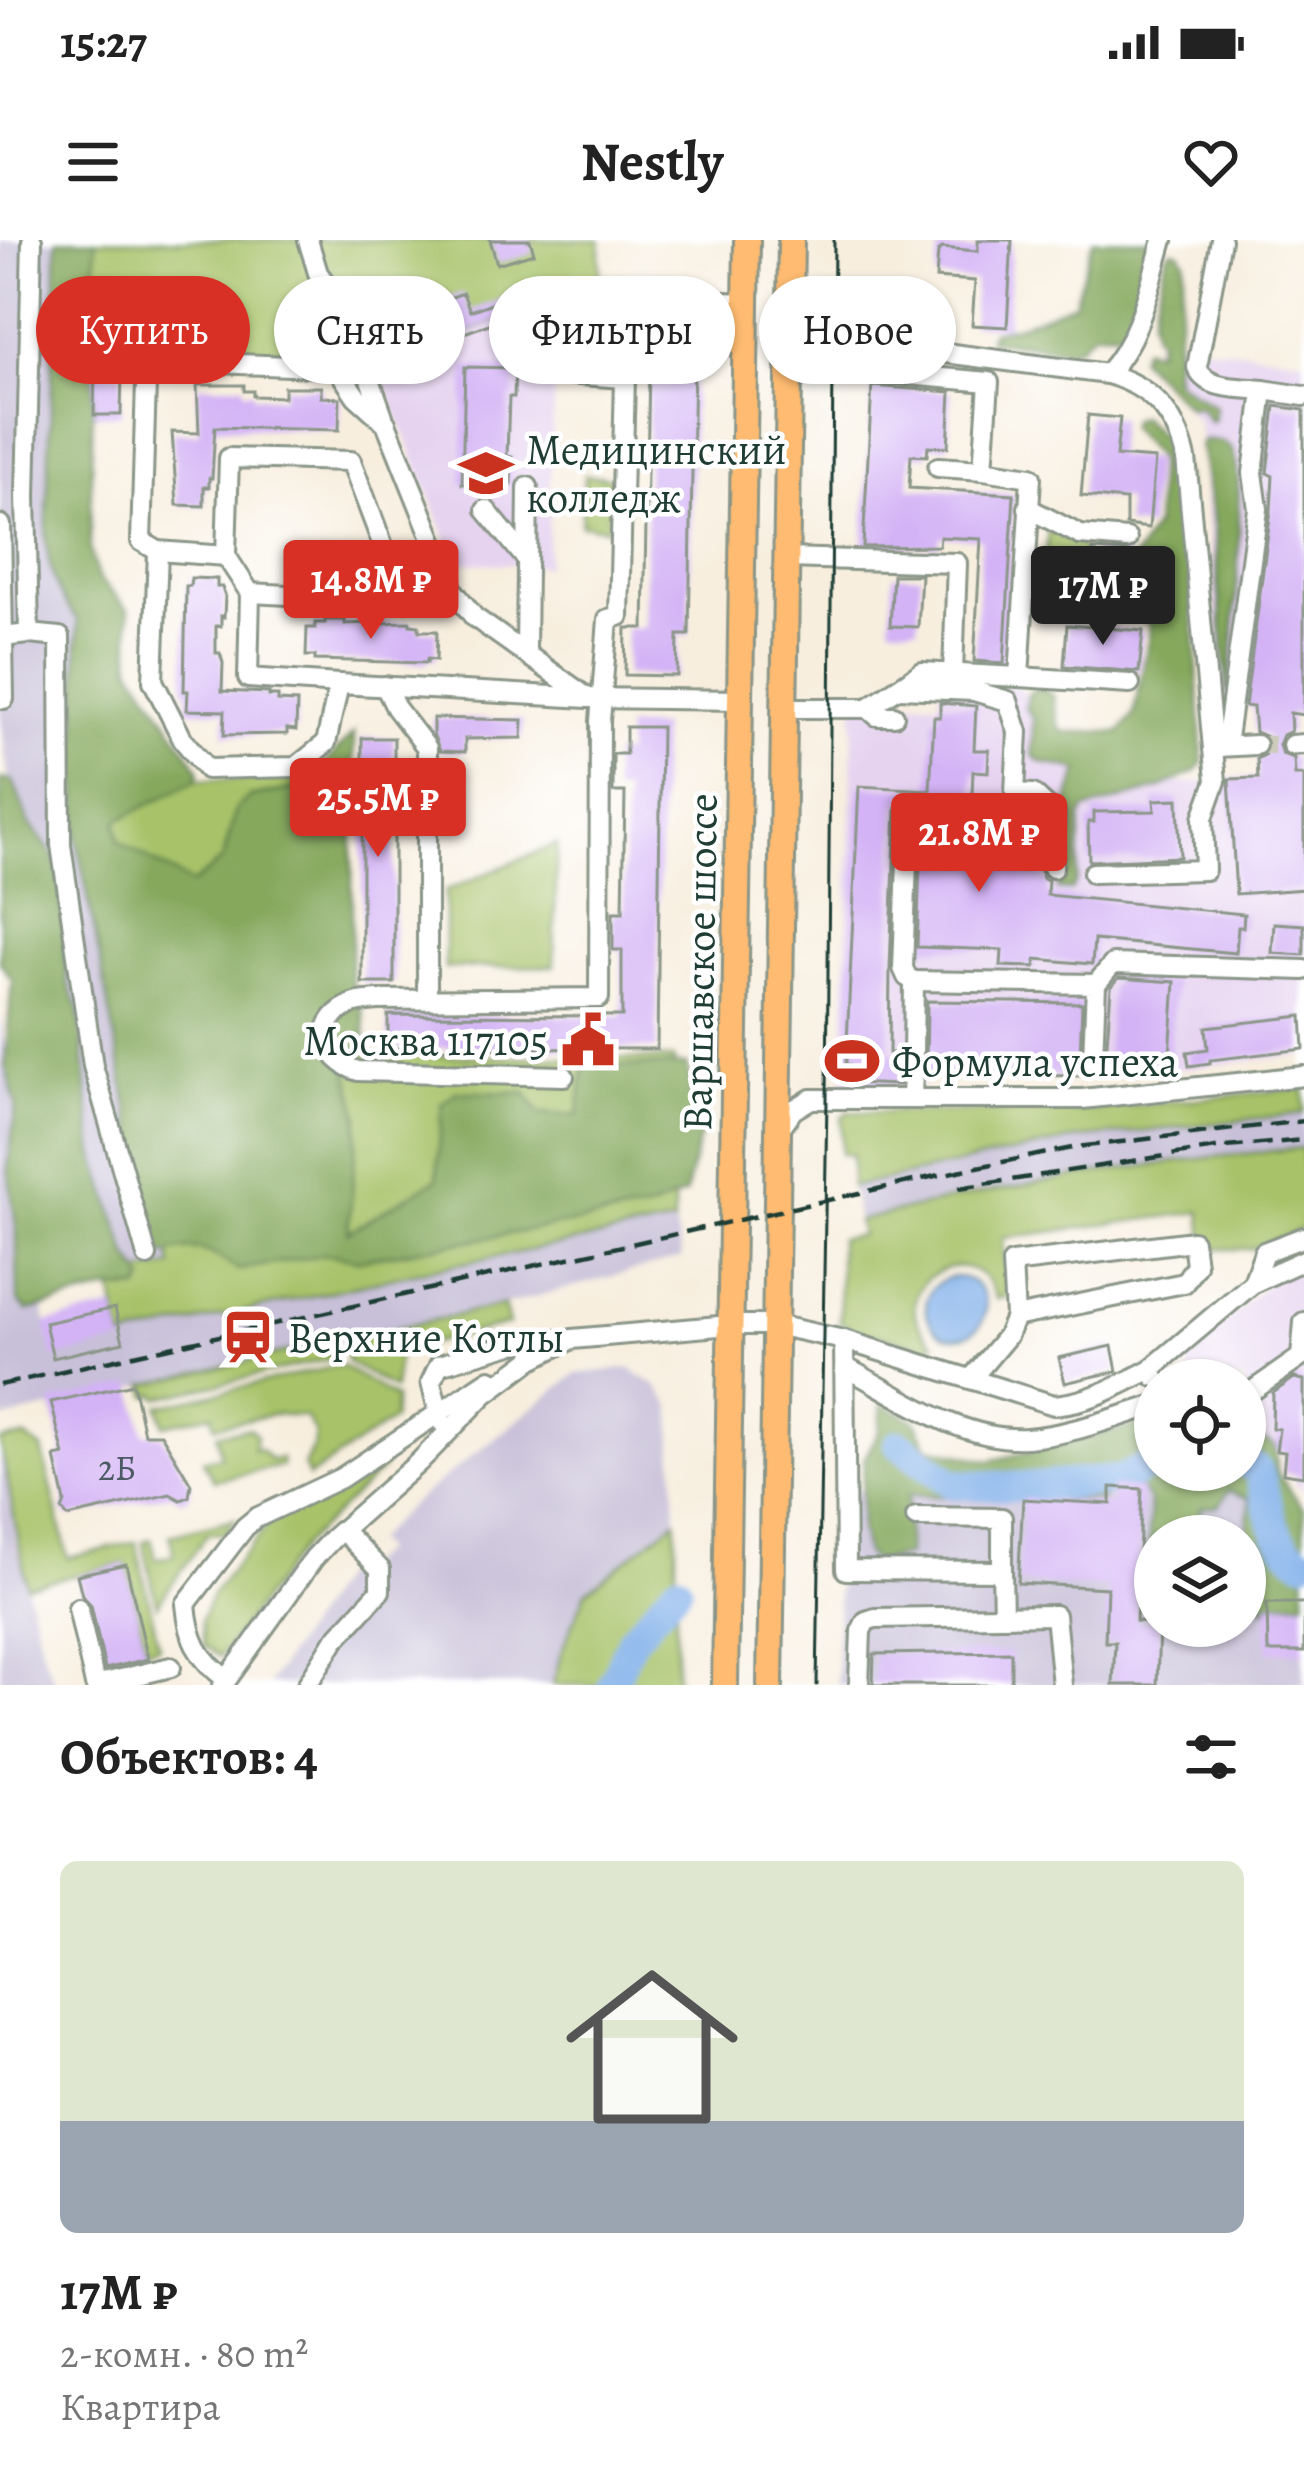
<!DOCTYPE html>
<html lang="ru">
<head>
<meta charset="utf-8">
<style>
	:root { --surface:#fff; --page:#f6f6f6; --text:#222; --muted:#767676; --line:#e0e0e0; --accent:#d93025 }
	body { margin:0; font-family:Alegreya,serif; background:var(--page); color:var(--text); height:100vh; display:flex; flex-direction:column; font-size:45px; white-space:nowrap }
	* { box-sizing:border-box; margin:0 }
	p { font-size:39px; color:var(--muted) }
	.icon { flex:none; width:66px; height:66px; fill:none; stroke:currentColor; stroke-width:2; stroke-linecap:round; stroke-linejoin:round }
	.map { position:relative; height:1445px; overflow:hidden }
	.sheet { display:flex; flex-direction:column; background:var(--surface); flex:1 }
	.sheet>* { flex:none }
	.guide { position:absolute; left:36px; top:36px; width:1233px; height:108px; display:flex; gap:24px }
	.fabs { position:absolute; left:1134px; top:1119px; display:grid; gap:24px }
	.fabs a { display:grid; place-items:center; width:132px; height:132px; border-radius:50%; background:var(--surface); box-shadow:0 3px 9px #0004; font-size:60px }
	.price { position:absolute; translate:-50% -102px; padding:0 27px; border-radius:12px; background:var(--accent); color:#fff; font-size:39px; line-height:78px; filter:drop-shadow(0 3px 6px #0008) }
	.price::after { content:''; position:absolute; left:50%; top:72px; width:36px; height:27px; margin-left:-18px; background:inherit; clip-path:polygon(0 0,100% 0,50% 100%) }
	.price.active { background:#222; color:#fff }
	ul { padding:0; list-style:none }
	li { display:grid; align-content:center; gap:24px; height:636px; padding:0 60px }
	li+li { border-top:3px solid var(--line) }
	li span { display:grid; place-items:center; height:372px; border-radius:18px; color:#555 }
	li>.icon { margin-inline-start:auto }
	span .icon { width:216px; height:216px; fill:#fffc; stroke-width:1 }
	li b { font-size:51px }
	h2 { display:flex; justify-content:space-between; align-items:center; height:144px; padding:0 60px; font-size:51px }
	.pill { padding:0 42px; border-radius:54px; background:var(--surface); box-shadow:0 3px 9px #0004; font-size:42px; line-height:108px }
	.pill.active { background:var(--accent); color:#fff }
	.status { display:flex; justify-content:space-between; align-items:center; height:84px; padding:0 60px; background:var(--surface); direction:ltr }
	.status svg { height:33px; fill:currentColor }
	header { display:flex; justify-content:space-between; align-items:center; height:156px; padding:0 60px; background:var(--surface); font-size:54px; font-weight:700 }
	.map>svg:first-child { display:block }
	.built { fill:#e6d3f0 }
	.industrial { fill:#c8c0d8; fill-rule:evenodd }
	.green { fill:#a7c269; stroke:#63804e; stroke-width:3 }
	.forest { fill:#85a85d; stroke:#527248; stroke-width:3 }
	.water { fill:#7eaee9; stroke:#4e768e; stroke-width:3 }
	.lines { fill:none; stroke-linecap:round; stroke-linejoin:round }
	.river { stroke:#7eaee9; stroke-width:30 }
	.building { fill:#d3b2f5 }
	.minor-tunnel { stroke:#cccbbc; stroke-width:18; stroke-dasharray:18 9; stroke-linecap:butt }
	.minor-casing { stroke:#8b9689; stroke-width:24 }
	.major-casing { stroke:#8b9689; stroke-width:30 }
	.minor { stroke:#fff; stroke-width:18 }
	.major { stroke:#febb71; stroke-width:24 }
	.tram { stroke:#1f3d34; stroke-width:3 }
	.rail { stroke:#1f3d34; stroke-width:4.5; stroke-dasharray:18 9; stroke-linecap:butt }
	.labels { text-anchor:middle; stroke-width:9; stroke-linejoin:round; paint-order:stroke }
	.number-label { font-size:36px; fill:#4c5a64 }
	.poi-label { font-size:42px; fill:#1f3d34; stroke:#fff; text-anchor:start }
	.street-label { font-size:42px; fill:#1f3d34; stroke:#fff }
</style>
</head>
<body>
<div class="status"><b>15:27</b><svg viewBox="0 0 49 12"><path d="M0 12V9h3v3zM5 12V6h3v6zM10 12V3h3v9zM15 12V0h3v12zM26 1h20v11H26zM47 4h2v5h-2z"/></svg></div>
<header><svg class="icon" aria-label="menu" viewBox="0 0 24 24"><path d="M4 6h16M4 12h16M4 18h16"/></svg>Nestly<svg class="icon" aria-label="heart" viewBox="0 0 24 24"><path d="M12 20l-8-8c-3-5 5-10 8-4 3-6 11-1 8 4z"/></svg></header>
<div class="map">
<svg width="1304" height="1445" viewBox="0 0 1304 1445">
	<rect width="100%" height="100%" fill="#fff"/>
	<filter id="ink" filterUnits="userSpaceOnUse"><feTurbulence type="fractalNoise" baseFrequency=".00833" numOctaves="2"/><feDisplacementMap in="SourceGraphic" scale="24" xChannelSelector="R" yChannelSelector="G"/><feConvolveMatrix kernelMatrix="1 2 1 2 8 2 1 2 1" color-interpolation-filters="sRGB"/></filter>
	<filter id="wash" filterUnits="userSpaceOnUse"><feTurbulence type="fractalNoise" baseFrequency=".004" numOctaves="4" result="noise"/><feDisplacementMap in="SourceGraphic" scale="48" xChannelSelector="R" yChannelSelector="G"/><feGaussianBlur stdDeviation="2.7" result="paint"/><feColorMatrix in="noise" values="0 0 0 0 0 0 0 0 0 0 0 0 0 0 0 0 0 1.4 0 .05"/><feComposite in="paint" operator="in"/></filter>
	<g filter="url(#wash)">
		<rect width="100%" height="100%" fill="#f7eede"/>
		<g class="built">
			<polygon points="543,52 535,142 554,144 547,326 456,322 377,125 511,76 521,53"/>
			<polygon points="1155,99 1304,119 1304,475 1224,463 1198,182 1150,128"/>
			<polygon points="941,438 1010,444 1024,452 1040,476 1039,523 1076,525 1075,550 1304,535 1304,815 1086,839 930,837 921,847 843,845 854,459 939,462"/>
			<polygon points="1304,1006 1304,1255 1301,1246 1294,1245 1295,1235 1283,1233 1285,1212 1245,1204 1245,1140 1190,1140 1187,1117 1274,1038 1266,1027"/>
		</g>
		<g class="industrial">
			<polygon points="0,0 94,0 85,587 172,1026 110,1038 20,628 0,476"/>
			<polygon points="0,774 46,1083 115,1068 122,1098 426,1030 674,983 682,1018 504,1065 134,1148 141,1180 60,1199 52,1168 0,1180"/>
			<polygon points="1304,873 1304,908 1081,935 967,954 858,981 851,947 1076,899"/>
			<polygon points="629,1128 656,1145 672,1166 676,1280 586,1352 561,1413 553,1445 268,1445 338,1339 352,1323 361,1330 382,1310 374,1301 409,1266 576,1134"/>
			<polygon points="0,1197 17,1305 42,1410 55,1445 0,1445"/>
			<path d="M1247,1244L1304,1337V1445H837L838,1251ZM1155,1296H1245V1386H1155Z"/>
		</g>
		<g class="green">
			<polygon points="94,0 600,0 600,42 544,39 543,52 521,53 511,76 355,133 346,120 332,114 93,104"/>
			<polygon points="585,235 612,238 608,288 581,285"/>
			<polygon points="1048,289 1083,305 1079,356 1043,354"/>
			<polygon points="86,538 336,541 339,753 367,815 674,819 674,983 426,1030 122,1099 110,1038 172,1026 131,833"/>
			<polygon points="557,604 554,726 445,728 445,651"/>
			<polygon points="1304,848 1304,873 1076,899 851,947 852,915 841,914 842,877 848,872 1077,871"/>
			<path d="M1304,908V989L1250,1009H1205L1201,972L1003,998L1007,1057L996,1059C973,986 872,1052 935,1103L929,1107L859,1091L840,1082L839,999L861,995L858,981C1005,945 1153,921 1304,908Z"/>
			<polygon points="504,1065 509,1084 399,1111 394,1149 348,1122 345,1111 358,1107 356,1097"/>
			<polygon points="327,1103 331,1119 158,1158 156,1154 148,1156 145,1145"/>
			<polygon points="341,1125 395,1158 393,1180 308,1237 304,1226 313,1207 315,1193 305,1177 277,1174 215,1186 212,1174 164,1185 159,1166"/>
			<polygon points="249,1188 256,1195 254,1210 260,1209 271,1220 281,1218 282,1226 214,1240 203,1220 221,1216 217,1194"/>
			<polygon points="25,1197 42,1209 68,1318 136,1302 159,1406 146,1409 125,1324 27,1346 0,1201"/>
			<polygon points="384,1222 383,1228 302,1306 220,1417 204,1406 201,1380 212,1354 275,1276"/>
			<polygon points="235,1279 225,1294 208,1293 157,1365 143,1301 151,1299 156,1319 174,1315 170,1295"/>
			<polygon points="676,1280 676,1445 553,1445 561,1413 586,1352"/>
		</g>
		<g class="forest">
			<path d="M57,0H96L90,309L98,338L129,370L131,426L199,529L198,539L117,581L119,601L192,644L223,619L236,569L249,557L302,547L354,493L351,741C363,765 366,782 366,809L348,829L359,876L348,992L437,939L442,864L456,852L526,853L539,873L578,876L584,826L687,825C694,849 685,873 700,894L685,954L647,970L358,1020L327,1014L238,1030C204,1007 197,1003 157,1017L77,600L78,380C56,354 49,332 46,299Z"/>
			<polygon points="1093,0 1157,0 1126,92 1095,91 1078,107 1067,110 989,100 992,91 1016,86 1074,63"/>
			<polygon points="1172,10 1180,12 1185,21 1174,129 1176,141 1215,166 1213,181 1210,182 1199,166 1189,168 1139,118 1143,108 1156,110 1158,97 1154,95 1152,78 1167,14"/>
			<path d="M1140,176C1162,195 1178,211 1185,240L1203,522L1196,531L1161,548L1085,570L1081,578L1077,640L1071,650L1058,649L1059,589L1079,530L1041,522L1032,515L1033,478L1025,467L1029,453L1039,447L1053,455L1059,488L1066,492H1120L1134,474L1150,391L1148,382L1131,375L1128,367L1133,320L1155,285L1158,219L1129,187L1132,179Z"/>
			<path d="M1203,200C1213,200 1223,200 1230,207C1250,229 1232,411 1230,449L1227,451L1213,281L1200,205Z"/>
			<polygon points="0,539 13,541 29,583 54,616 59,633 67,741 79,770 94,913 128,1015 145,1040 140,1049 109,1050 28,1071 18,1061 17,993 8,928 16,865 5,825 12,740 0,722"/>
			<path d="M882,1164L916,1181L928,1207L989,1221L1155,1181V1230H1245V1193L1275,1205L1277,1233L1304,1269V1361L1267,1363L1265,1369C1234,1336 1249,1299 1250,1259L1229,1250L1219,1266L1201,1268L1200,1296H1155V1364L1147,1362L1150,1261L1141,1249L1111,1247L1101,1260L908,1255L907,1315L876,1322L865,1314L860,1287L864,1219L879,1192Z"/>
		</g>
		<circle class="water" cx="956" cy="1067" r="30"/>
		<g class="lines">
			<g class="river">
				<polyline points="899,1204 953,1244 1034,1247 1120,1240 1155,1223"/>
				<path d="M1245,1222L1258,1230C1268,1260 1272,1306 1304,1320"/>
				<polyline points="612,1445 632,1398 677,1347"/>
			</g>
		</g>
		<g id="blocks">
			<g class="building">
				<polygon points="490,0 530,0 534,13 497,24"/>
				<polygon points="978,0 1012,0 1007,87 972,85 975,41 936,38 938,12 942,8 978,11"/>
				<polygon points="463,53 470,71 505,58 511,76 379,124 366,88"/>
				<polygon points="886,68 900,69 899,75 910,76 908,91 876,92 877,73 886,74"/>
				<polygon points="570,69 632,72 632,81 684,82 683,123 694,123 689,395 678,395 677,436 625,435 626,388 644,388 649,127 629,125 629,104 594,103 594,110 569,110"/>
				<polygon points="465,127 515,128 514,157 509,157 507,216 512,217 511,245 462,244"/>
				<polygon points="95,132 122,133 121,175 94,175"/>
				<polygon points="197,145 244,145 244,151 253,151 253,156 284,157 284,147 321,147 321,157 340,158 339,190 215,187 212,238 209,238 209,247 204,247 204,266 177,265 172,192 199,193"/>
				<polygon points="872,146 951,152 948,207 928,206 927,216 911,215 909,248 1014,254 1004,423 974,421 981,299 940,297 939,306 863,307"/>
				<polygon points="1275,166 1304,170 1304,475 1290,473 1291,491 1283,495 1279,505 1282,514 1294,518 1295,535 1304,535 1304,649 1236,654 1229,539 1258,538 1257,518 1264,516 1269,505 1267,497 1255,492 1253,467 1245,466 1271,270 1273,236 1267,233"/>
				<polygon points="1088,175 1120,178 1116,216 1155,219 1149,288 1126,285 1126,260 1081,256"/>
				<polygon points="1093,310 1126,312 1118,361 1090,355"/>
				<polygon points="893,335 921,335 918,387 890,386"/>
				<polygon points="191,338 217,339 217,347 222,347 225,356 224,377 221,376 221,386 216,386 216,413 220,413 223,423 222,451 269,453 269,456 278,456 278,461 297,462 296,490 287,489 287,494 224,495 225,471 187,470 188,451 184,451 186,346 190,346"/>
				<polygon points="325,380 345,380 345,384 410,382 410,385 419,386 419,391 437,391 436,420 427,419 427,423 315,420 315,416 306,416 307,388 315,388 315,383 325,383"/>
				<polygon points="1067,385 1143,391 1139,432 1064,426"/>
				<polygon points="940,463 976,466 974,510 989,510 988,532 973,531 971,578 1006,579 1006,575 1037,576 1041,580 1040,628 1043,639 1048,640 1047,655 1244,674 1243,687 1238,687 1236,713 1094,700 1092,724 1036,719 1035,727 1001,726 1002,710 917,707 922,568 917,557 904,556 896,567 890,728 889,813 900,813 899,845 851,843 851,825 846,824 859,546 930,550 934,477 940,477"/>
				<polygon points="433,478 523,480 522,498 465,499 465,512 440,511 433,494"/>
				<polygon points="626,487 661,487 657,809 388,808 388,775 622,776 622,710 613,710 613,672 623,672 625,552 613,552 613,514 626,514"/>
				<rect x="362" y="498" width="32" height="245"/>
				<polygon points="1178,559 1180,617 1089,621 1088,582 1094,582 1094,572 1155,571 1154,560"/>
				<polygon points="1274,683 1304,685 1304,715 1272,713"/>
				<polygon points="1119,738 1175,742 1170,814 1132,817 1130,831 1105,832 1111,747"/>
				<polygon points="927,761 1082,763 1080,818 1084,836 926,834"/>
				<polygon points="1302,776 1304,809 1210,820 1210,823 1189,826 1187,812 1208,809 1206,787"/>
				<polygon points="115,1068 123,1102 53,1118 45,1083"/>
				<polygon points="1112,1106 1117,1131 1065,1143 1059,1118"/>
				<polygon points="1294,1138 1304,1140 1304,1236 1283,1233 1285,1212 1276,1211 1279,1189 1272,1188 1273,1153"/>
				<polygon points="133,1144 144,1194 161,1194 191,1244 189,1257 181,1260 170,1254 68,1277 62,1270 65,1262 55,1217 64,1215 51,1162"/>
				<polygon points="1111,1247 1142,1249 1136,1381 1155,1382 1159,1386 1157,1445 1113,1445 1115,1402 1105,1402 1107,1348 1018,1343 1023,1259 1111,1264"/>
				<polygon points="126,1324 148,1419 105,1429 91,1365 82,1355 77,1335"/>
				<polygon points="1267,1363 1304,1363 1304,1412 1268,1412"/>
				<polygon points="1011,1412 1011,1445 873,1445 874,1414"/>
			</g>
		</g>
	</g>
	<g filter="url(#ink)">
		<use href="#blocks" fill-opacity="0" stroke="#8b9689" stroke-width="3"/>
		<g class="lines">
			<polyline class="minor-tunnel" points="1256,505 1292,505"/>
			<defs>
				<g id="minor">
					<polyline points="308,0 318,33 346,72 383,176"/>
					<path d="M1221,0L1197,127C1205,151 1241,147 1263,150L1253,233L1258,269L1226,506"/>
					<path d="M790,99L899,107L1107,134C1151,146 1176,174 1186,218L1216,541L1203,578L1205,630L1093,633"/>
					<path d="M1107,134C1141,97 1149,47 1163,0"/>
					<polyline points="1263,150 1304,156"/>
					<polyline points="938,227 983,230"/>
					<polyline points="1028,268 1080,295 1127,299"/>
					<polyline points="486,270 527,320"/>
					<polyline points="1,285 4,459"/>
					<polyline points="158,311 226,316 250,353 404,361 351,221 229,218 226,316"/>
					<polyline points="786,318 957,323 953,433"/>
					<polyline points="250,353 248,438 339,444"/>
					<polyline points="29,394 26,256 32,0"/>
					<polyline points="2,397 29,394 60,397 61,605 93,826 147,1016"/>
					<polyline points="526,410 528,247"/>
					<polyline points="1019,437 1130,444"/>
					<polyline points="385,446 396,468 427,508 427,758"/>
					<polyline points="899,448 974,451 1008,461 1018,492 1015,553 1033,554 1055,574 1053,628"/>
					<polyline points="588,458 339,444 326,503 296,527 207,529 183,500 153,441 158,311 141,301 146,143 152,128 168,121 337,128 356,156 386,183 453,350 474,377 588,458 742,460"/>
					<polyline points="783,468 868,468 922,432 1019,437 1031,237 983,230 989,142 873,132 851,103"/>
					<polyline points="868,468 877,476 894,476"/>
					<polyline points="1292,505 1304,504"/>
					<polyline points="1218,507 1256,505"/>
					<polyline points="909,568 903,728 907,737 914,741 913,814"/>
					<polyline points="914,741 1096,744 1093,819"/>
					<polyline points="1096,744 1113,724 1304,730"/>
					<path d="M564,836L358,831C325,821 312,784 348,766C356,761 368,761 378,760L599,758L600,481L608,379L619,376L625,138L564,134L555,129L557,55L747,63"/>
					<polyline points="912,859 913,826"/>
					<polyline points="778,891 793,870 811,859 1082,859 1304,836"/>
					<polyline points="1253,1043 1264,1012 1304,997"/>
					<polyline points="844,1100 846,1330 1002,1331 1002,1278 916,1277"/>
					<path d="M845,1127C900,1156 961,1202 1027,1198C1070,1195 1113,1178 1155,1165"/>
					<polyline points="1155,1137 1151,1129 1253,1043 1304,1020"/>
					<polyline points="971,1139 1007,1096 1015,1077 1184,1043 1196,1025 1193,1001 1012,1023 1015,1077"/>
					<polyline points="1245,1156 1301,1117 1304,1082"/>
					<polyline points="441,1181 431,1142 439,1125 515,1103 559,1100"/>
					<polyline points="1002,1331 1003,1376"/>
					<polyline points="78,1368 95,1445"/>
					<path d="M227,1439C198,1420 189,1399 186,1364L245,1287L256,1278L341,1238L490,1139"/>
					<polyline points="96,1445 171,1427"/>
					<path d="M223,1445L314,1318L333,1298L419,1222L485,1154L532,1119L572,1099L730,1085H775L844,1100L1054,1165C1091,1162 1118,1146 1151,1129"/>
					<polyline points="307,1445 335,1400 380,1351 380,1329 342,1290"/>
					<polyline points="859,1445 861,1391 866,1381 875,1378 1055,1375 1062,1445"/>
				</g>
				<g id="major">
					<polyline points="725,1445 747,0"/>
					<polyline points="770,1445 791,0"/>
				</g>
			</defs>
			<use href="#minor" class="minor-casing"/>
			<use href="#major" class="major-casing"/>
			<use href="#minor" class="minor"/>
			<use href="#major" class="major"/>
			<polyline class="tram" points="817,1445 827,859 834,0"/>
			<g class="rail">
				<polyline points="959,948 1216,908 1304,900"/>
				<polyline points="0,1145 958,931 1077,907 1304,881"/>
			</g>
		</g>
	</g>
	<defs>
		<symbol id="university-bare" viewBox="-9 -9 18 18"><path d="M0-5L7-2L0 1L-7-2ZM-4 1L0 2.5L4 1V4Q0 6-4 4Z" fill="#c8321e" stroke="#fff" stroke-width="2.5" paint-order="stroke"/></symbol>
		<symbol id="civic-bare" viewBox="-9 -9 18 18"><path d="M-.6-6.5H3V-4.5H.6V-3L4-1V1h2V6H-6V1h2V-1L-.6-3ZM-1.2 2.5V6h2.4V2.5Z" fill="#c8321e" stroke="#fff" stroke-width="2.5" paint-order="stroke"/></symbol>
		<symbol id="stadium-bare" viewBox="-9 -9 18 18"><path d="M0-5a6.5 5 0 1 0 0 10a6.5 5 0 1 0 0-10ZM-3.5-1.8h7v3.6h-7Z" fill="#c8321e" stroke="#fff" stroke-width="2.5" paint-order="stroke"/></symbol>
		<symbol id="station-bare" viewBox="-9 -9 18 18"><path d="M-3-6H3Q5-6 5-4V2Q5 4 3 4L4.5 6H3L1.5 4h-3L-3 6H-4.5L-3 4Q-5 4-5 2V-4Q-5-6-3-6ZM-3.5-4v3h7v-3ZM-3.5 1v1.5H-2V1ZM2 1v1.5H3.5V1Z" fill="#c8321e" stroke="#fff" stroke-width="2.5" paint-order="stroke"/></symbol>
	</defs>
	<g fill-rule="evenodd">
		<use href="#university-bare" x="448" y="195" width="76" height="76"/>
		<use href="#civic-bare" x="550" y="762" width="76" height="76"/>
		<use href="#stadium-bare" x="814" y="783" width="76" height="76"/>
		<use href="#station-bare" x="210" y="1059" width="76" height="76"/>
	</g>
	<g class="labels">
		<g class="number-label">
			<text x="117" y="1240">2Б</text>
		</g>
		<g class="poi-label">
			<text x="526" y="224">Медицинский<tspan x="526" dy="48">колледж</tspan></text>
			<text x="548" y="815" text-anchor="end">Москва 117105</text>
			<text x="892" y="836">Формула успеха</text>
			<text x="288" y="1112">Верхние Котлы</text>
		</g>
		<g class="street-label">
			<text transform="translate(699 722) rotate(-89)" y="15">Варшавское шоссе</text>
		</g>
	</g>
</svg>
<div class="fabs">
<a><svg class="icon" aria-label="locate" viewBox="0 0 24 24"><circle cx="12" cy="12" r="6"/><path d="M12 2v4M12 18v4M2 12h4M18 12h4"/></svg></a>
<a><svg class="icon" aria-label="layers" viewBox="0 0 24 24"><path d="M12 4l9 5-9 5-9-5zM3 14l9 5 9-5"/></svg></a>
</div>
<b class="price" style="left:371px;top:402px">14.8M ₽</b>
<b class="price active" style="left:1103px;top:408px">17M ₽</b>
<b class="price" style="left:378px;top:620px">25.5M ₽</b>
<b class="price" style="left:979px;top:655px">21.8M ₽</b>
<div class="guide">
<a class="pill active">Купить</a>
<a class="pill">Снять</a>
<a class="pill">Фильтры</a>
<a class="pill">Новое</a>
</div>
</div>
<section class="sheet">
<h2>Объектов: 4<svg class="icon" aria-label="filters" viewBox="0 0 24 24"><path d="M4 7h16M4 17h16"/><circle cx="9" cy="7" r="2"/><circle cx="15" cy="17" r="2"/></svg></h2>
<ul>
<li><span style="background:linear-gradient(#dfe7d0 70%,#9aa5b1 0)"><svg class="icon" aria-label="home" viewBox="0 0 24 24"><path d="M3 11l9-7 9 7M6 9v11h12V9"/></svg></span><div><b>17M ₽</b><p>2-комн. · 80 m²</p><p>Квартира</p></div></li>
</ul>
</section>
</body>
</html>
